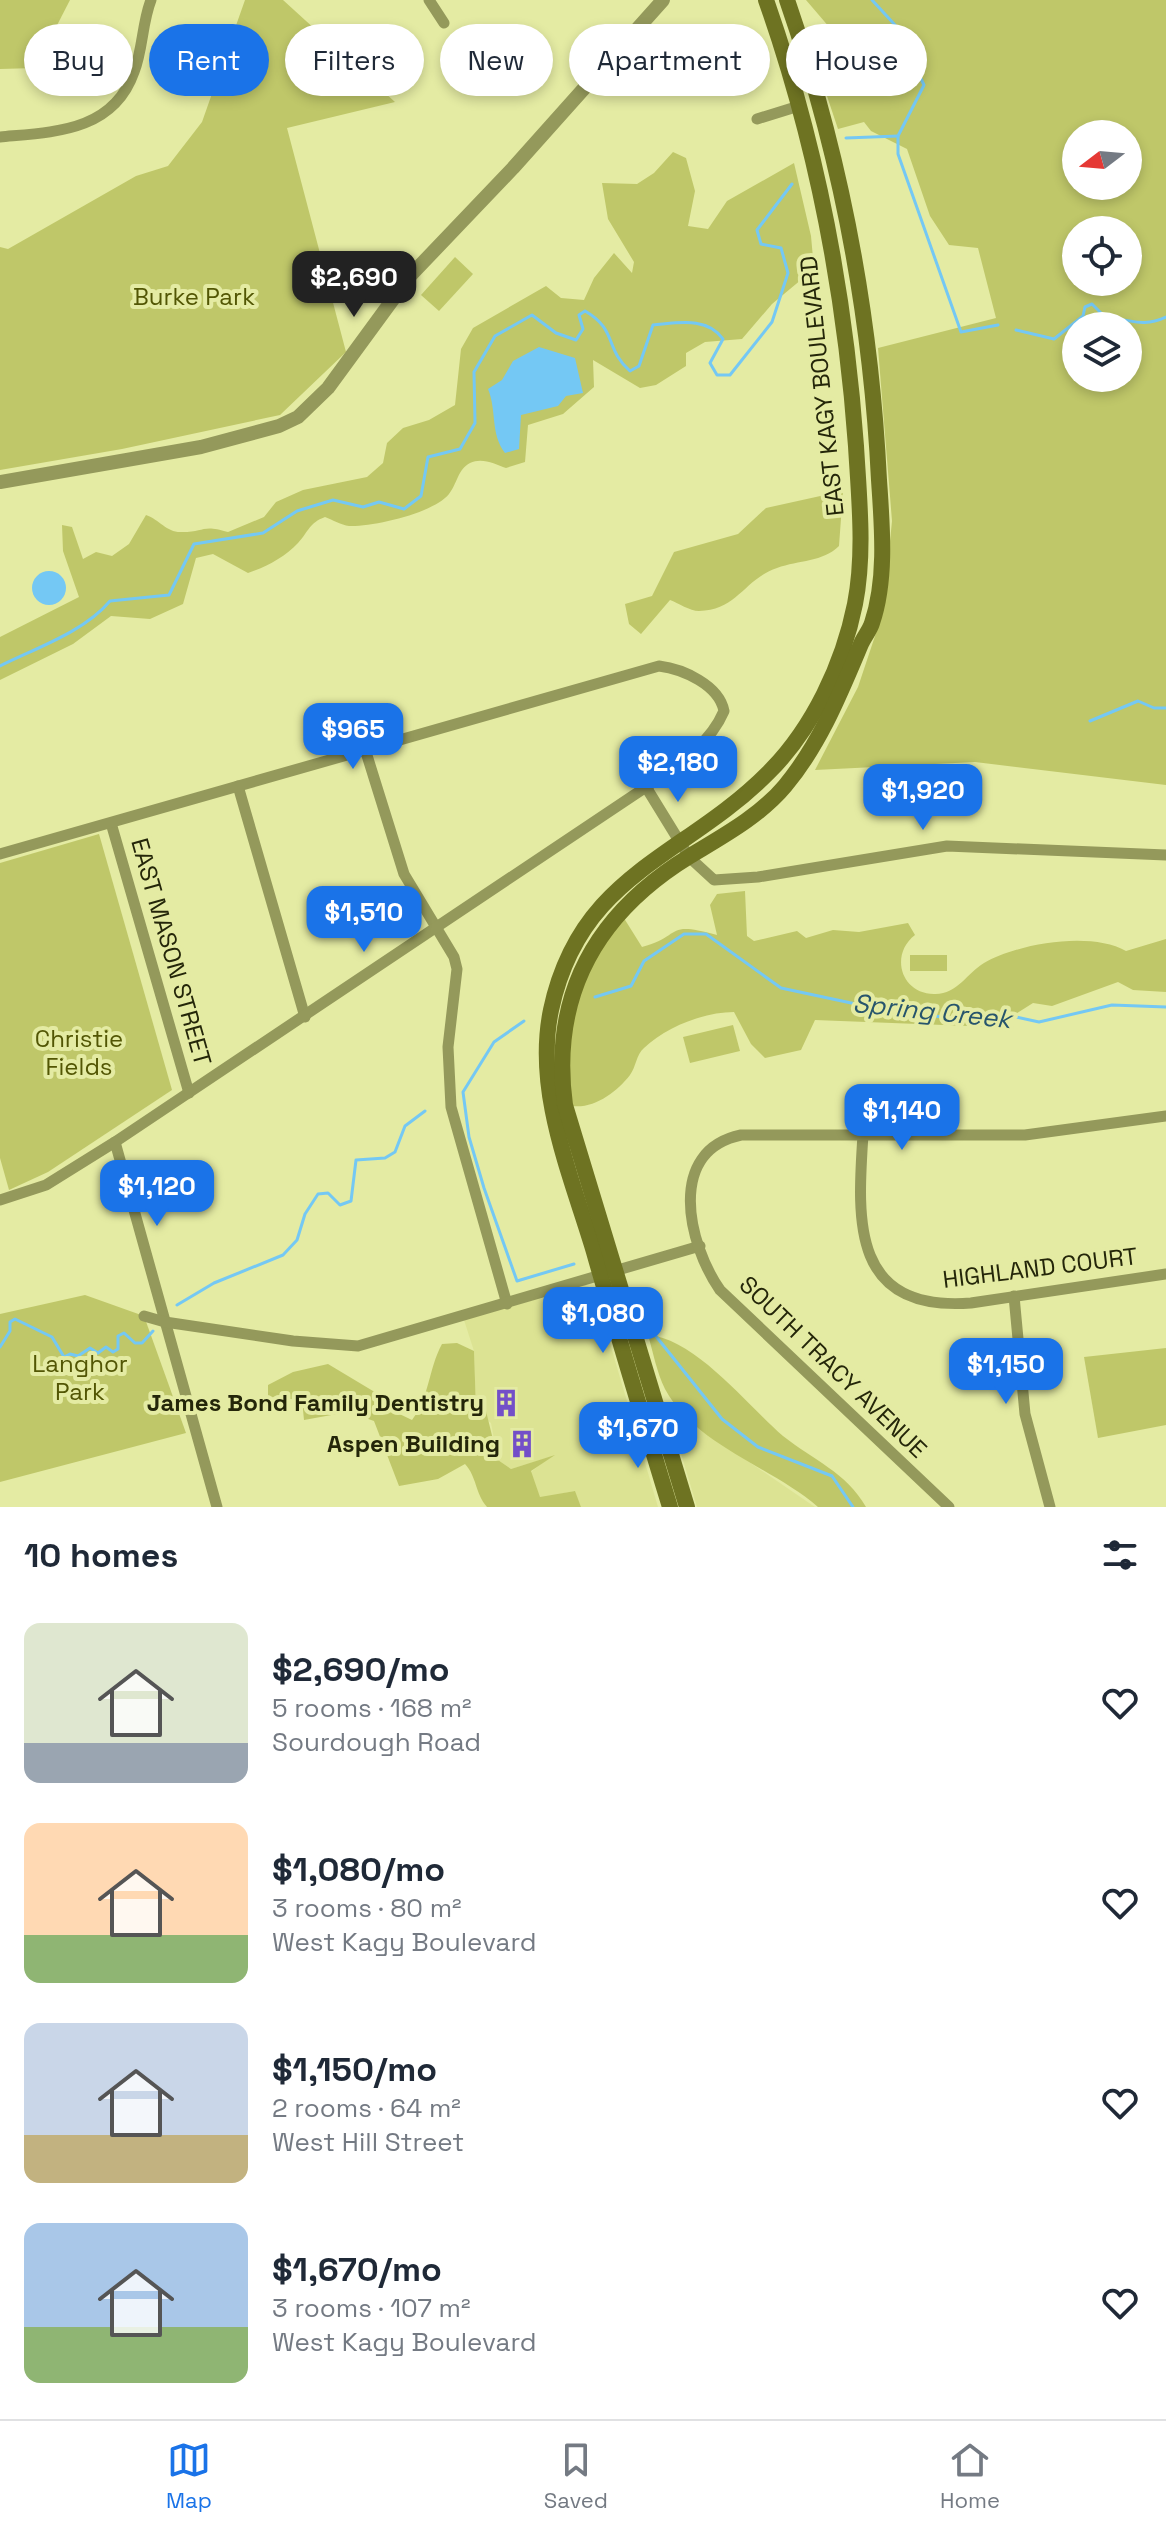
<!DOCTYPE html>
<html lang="en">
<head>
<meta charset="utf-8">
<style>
	:root { --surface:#fff; --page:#f2f2f3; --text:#1f2937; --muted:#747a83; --line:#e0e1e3; --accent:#1a73e8 }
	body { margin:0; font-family:"Space Grotesk",sans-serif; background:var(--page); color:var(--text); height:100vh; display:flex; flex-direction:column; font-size:30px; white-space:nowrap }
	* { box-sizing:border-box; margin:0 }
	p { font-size:26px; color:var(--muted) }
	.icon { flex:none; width:44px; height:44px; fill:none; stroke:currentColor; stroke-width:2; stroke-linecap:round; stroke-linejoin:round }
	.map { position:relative; height:1507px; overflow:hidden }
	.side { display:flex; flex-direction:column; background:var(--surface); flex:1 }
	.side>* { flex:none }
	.banner { position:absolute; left:24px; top:24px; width:1118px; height:72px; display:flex; gap:16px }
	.needle { width:52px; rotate:254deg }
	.controls { position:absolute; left:1062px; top:120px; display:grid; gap:16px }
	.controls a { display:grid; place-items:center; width:80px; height:80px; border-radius:50%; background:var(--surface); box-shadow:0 4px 12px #0003; font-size:40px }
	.price { position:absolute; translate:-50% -68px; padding:0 18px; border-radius:16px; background:var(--accent); color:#fff; font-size:26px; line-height:52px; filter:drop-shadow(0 2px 4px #0008) }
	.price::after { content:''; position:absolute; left:50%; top:48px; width:24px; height:18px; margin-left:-12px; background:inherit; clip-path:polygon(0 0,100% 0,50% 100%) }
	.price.on { background:#222; color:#fff }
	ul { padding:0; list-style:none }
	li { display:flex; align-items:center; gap:24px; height:200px; padding:0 24px }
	li span { display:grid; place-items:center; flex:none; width:224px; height:160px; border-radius:16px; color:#555 }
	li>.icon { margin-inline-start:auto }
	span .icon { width:96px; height:96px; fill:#fffc; stroke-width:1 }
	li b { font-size:34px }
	h2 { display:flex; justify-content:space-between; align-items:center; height:96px; padding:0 24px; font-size:34px }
	.chip { padding:0 28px; border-radius:36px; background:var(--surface); box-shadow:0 4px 12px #0003; font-size:28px; line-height:72px }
	.chip.on { background:var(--accent); color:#fff }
	.tab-bar { display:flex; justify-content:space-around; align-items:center; height:112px; border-top:2px solid var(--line); background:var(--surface); font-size:22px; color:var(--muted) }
	.tab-bar a { display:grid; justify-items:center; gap:4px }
	.tab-bar .on { color:var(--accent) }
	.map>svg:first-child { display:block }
	.built { fill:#dce393 }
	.green { fill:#bfc769; fill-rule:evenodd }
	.water { fill:#74c8f4 }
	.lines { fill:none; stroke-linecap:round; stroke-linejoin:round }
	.stream { stroke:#74c8f4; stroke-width:3 }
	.minor { stroke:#94995b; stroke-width:11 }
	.tertiary { stroke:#94995b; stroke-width:14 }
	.secondary { stroke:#6e7322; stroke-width:16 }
	.labels { text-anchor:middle; stroke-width:8; stroke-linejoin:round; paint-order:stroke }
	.park-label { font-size:24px; fill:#525604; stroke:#e4eba3 }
	.street-label { font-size:24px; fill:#242609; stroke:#e4eba3 }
	.poi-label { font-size:24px; font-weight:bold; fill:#242609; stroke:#e4eba3; text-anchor:end }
	.water-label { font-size:26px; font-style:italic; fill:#27556c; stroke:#e4eba3 }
</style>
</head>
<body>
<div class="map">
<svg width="1166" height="1507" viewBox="0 0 1166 1507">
	<rect width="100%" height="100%" fill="#e4eba3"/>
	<g class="built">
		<polygon points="585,1285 594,1289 658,1507 581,1507 574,1491 540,1498 531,1472 550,1457 511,1469 498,1460 491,1423 476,1411 474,1351 464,1320"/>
		<polygon points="668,1410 679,1414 815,1507 697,1507"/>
	</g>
	<g class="green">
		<polygon points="0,0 70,0 35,68 0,69"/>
		<polygon points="245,0 283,0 395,102 287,128 346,352 280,415 122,449 0,470 0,247 8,249 136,176 168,166 202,122"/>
		<path d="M806,0H1166V785L975,762L815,770L858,687L883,612L892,521L878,348L996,318L978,248L949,245L930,216L907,149L871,131L864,122L838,129L807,36L830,28ZM1076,134H1128V186H1076ZM1076,230H1128V282H1076ZM1076,326H1128V378H1076Z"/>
		<path d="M673,152L686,158L695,191L688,226L708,229L727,201L794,163L811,236L814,269L772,304L742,339L705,342L686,353V366L656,385L640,388L593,360L594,387L563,414L528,425L525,462L506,468C495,464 482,457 470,463C458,469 457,484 449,494C434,513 373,527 349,526C341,525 333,520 325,517C309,523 309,531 298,543C285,557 266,567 248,573L213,554L196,558L183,604L150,619L111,616L73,644L0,680V637L79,597L63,551L62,525L72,527L83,559L96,552L112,556L129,544L146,515C160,520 167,533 182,532C205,532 202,524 228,532L264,517L276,502L303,490L367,477L383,463L387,443L403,428L429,420L455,405L461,349L473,328L546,286L561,298L584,300L594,278L614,253L632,273L634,262L608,219L602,183L637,184L654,173Z"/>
		<polygon points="455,257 473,274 439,311 421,295"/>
		<path d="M843,491L839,546C823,562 799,560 777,568C744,579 738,610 699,611C690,611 678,603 670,600L641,634L629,624L625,604L652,596L674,552L738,534L766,508Z"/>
		<polygon points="99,834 172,1090 48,1172 9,1190 0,1158 0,863"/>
		<path d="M745,891L747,936L754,941L797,931L806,938L833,930L859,932L908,923L915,935C890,954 900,993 934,994C957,995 967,973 984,963C1019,943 1091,931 1126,951L1166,939V992L1133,990L1118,982L1052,1006L1033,1003L995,1027L815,1020L801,1050L765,1058L751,1044L734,1012C704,1012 666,1027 644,1048C636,1055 636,1067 630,1075C617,1092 594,1109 572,1106C561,1029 575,977 622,915L642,947C683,936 664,920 717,935L710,905L717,894Z"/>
		<rect x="910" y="955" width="37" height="16"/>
		<polygon points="733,1025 740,1051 690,1063 683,1037"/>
		<polygon points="85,1295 144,1316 186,1433 0,1482 0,1314"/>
		<path d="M648,1335C695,1338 748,1406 783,1436C813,1460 846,1472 866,1507H818C772,1467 695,1445 665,1389C657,1373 653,1352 648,1335Z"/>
		<path d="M457,1343L474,1351L476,1410L486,1411L498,1460L511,1469L555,1455L531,1471L540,1497L575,1491L581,1507H487C475,1493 477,1477 465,1464L438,1479L399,1486L374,1421L348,1412L304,1420L302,1400L268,1397V1385L293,1372L328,1364L378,1394L389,1409L412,1420C430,1396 428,1370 442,1344Z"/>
		<polygon points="1166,1348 1166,1425 1098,1438 1084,1357"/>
	</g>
	<g class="water">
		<path d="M539,347L575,358L583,393L566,396L558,406L521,415L519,449L505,453C490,433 497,411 488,389L502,380L513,361Z"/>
		<circle cx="49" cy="588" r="17"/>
	</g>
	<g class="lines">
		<g class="stream">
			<polyline points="872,0 895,25 924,85 898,136 898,154 961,332 998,325"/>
			<polyline points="846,138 898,136"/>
			<path d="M1016,330L1054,339L1083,316L1085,307L1092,304L1109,321C1127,315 1137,330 1166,317"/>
			<path d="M0,666C36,648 84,632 110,601L169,595L194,544L263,533L297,511L333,500L363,507L379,502L404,509L421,496L428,457L460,449L475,423L474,372L495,336L532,315L556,333L576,340L583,329L579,315L585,311C618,330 604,348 630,371L639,366L653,325C677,323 707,316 723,339L710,363L717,375H730L772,322L788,273L781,248L761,244L757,230L792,184"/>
			<polyline points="1090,721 1138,701 1154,708 1166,708"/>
			<polyline points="595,997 631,986 644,961 684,934 706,934 781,988 884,1010 968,1020 1016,1017 1039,1022 1112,1005 1166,1007"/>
			<polyline points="524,1021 494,1042 463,1092 469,1137 484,1188 517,1281 574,1264"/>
			<polyline points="177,1305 214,1283 283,1255 297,1240 305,1214 318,1194 328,1193 340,1205 351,1201 356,1160 385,1158 395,1152 405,1126 425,1111"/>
			<polyline points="651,1330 722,1419 758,1447 832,1476 853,1507"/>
			<polyline points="0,1347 10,1331 10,1322 15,1319 52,1337 64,1357 70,1354 78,1356 90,1348 98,1353 106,1347 113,1352 118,1349 118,1336 124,1333 135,1343 142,1343 153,1331"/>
		</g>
		<g class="minor">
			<polyline points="429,0 444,23"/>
			<polyline points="757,119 799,106"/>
			<path d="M0,137C53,132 113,132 134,72C143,49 142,23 151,0"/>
			<polyline points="365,749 404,874 454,957 457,969 448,1047 451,1107 507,1304"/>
			<polyline points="238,786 305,1017"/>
			<polyline points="646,787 689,857 714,880 758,877 947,846 1166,855"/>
			<polyline points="111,823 189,1093"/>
			<path d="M0,854L659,666C683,669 719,685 724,711C709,746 676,766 646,787L115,1142L46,1185L0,1200"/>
			<path d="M863,1135C857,1223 852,1312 971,1303L1166,1274"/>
			<polyline points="115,1142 217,1507"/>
			<polyline points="1014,1296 1025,1414 1050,1507"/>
			<polyline points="144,1316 165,1322 293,1341 358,1346 700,1246"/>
			<path d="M949,1507L720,1290C688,1244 666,1151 741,1135H1025L1166,1116"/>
		</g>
		<polyline class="tertiary" points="0,482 201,447 279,426 298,417 328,388 410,276 513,168 663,0"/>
		<g class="secondary">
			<path d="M670,1507C644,1422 618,1337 594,1252C571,1175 534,1091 551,1010C580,873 684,858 769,772C813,728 843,664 855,604C865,553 859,498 856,446C845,293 817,145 766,0"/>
			<path d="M687,1507L565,1105C550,994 597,913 690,856C723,836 760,816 785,786C820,744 840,694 861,644C864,637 870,630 872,623C887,579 882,525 879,480C871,316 841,156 787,0"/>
		</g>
	</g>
	<defs>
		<symbol id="building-bare" viewBox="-9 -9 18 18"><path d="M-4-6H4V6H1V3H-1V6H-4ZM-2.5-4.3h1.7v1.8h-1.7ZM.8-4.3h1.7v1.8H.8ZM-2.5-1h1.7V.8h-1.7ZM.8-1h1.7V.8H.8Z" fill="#734fc8" stroke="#e4eba3" stroke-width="2.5" paint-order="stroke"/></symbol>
	</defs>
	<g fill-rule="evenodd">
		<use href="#building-bare" x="486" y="1383" width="40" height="40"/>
		<use href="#building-bare" x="502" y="1424" width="40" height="40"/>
	</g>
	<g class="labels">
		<g class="park-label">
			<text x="194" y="305">Burke Park</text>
			<text x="79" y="1047">Christie<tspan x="79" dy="28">Fields</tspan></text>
			<text x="80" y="1372">Langhor<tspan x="80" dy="28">Park</tspan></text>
		</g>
		<g class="street-label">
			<text transform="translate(822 386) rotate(-96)" y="8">EAST KAGY BOULEVARD</text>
			<text transform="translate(171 952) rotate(74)" y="8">EAST MASON STREET</text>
			<text transform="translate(1040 1268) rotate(-7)" y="8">HIGHLAND COURT</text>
			<text transform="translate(833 1367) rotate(44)" y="8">SOUTH TRACY AVENUE</text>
		</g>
		<g class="poi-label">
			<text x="484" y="1411">James Bond Family Dentistry</text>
			<text x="500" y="1452">Aspen Building</text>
		</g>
		<g class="water-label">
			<text transform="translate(932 1011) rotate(6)" y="9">Spring Creek</text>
		</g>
	</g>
</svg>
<div class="controls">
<a><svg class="needle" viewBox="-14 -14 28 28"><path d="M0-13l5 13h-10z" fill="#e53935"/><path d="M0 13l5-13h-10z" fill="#747a83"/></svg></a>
<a><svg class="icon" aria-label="locate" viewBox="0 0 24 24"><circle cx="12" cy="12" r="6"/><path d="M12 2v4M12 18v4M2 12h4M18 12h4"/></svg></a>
<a><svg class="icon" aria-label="layers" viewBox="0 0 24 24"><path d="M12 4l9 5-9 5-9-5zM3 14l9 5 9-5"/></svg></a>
</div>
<b class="price on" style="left:354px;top:319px">$2,690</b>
<b class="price" style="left:353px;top:771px">$965</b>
<b class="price" style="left:678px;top:804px">$2,180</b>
<b class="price" style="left:923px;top:832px">$1,920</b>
<b class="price" style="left:364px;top:954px">$1,510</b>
<b class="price" style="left:902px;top:1152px">$1,140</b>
<b class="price" style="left:157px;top:1228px">$1,120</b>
<b class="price" style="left:603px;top:1355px">$1,080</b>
<b class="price" style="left:1006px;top:1406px">$1,150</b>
<b class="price" style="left:638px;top:1470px">$1,670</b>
<div class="banner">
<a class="chip">Buy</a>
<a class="chip on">Rent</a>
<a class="chip">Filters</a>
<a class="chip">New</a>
<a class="chip">Apartment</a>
<a class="chip">House</a>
</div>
</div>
<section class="side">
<h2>10 homes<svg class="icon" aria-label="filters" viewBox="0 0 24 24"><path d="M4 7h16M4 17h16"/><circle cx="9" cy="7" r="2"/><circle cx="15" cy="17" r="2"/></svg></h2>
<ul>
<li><span style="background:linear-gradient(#dfe7d0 75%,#9aa5b1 0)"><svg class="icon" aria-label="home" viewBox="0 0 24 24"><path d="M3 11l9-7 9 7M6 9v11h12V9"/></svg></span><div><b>$2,690/mo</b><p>5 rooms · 168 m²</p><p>Sourdough Road</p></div><svg class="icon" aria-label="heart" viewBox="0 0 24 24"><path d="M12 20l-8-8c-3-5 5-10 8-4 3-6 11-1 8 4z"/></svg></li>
<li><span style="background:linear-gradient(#ffd9b3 70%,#8fb573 0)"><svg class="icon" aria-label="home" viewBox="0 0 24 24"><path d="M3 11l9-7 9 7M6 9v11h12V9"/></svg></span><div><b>$1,080/mo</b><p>3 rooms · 80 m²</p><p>West Kagy Boulevard</p></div><svg class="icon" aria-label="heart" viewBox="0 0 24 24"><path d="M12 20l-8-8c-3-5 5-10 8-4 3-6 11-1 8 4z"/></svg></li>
<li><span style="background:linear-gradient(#c9d6e8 70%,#c2b280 0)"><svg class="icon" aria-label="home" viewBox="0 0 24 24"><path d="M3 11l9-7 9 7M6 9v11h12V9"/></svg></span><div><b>$1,150/mo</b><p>2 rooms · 64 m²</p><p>West Hill Street</p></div><svg class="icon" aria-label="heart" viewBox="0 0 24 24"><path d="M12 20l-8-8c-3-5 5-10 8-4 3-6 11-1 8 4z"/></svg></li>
<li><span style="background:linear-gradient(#a9c7e8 65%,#8fb573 0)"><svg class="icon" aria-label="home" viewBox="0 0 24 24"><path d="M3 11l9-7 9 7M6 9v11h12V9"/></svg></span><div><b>$1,670/mo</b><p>3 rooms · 107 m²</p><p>West Kagy Boulevard</p></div><svg class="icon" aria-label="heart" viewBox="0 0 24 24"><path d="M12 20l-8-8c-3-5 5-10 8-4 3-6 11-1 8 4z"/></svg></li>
</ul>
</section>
<nav class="tab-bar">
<a class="on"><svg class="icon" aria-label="map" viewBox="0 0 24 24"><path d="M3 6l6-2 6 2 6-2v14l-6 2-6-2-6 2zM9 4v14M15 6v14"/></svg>Map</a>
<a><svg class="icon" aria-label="saved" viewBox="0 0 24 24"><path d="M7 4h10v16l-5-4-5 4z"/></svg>Saved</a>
<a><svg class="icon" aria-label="home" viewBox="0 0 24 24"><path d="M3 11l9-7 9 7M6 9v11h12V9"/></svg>Home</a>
</nav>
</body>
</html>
